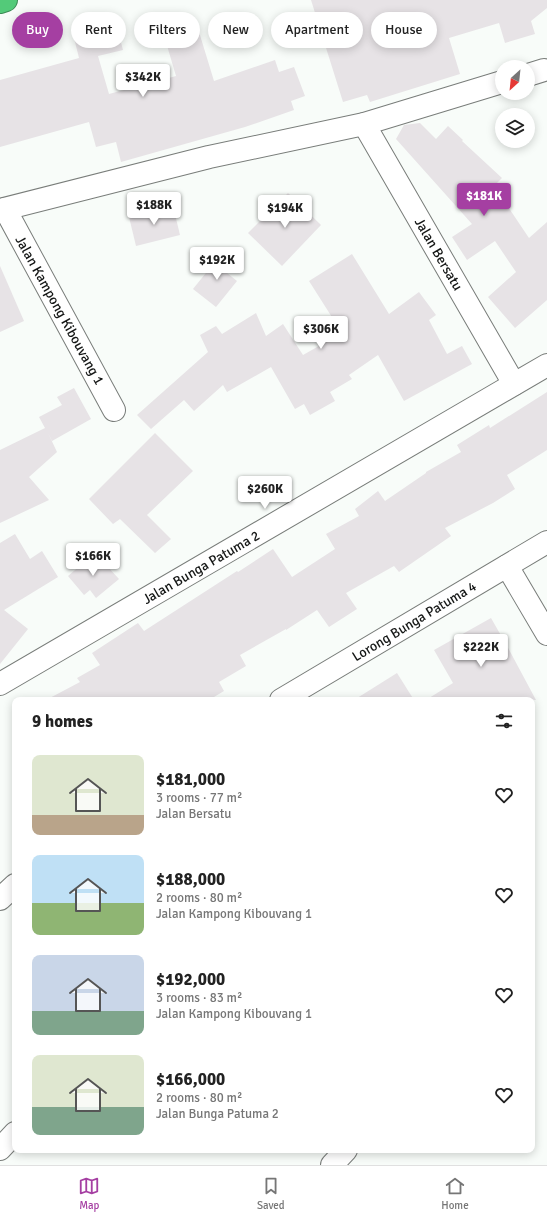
<!DOCTYPE html>
<html lang="en">
<head>
<meta charset="utf-8">
<style>
	:root { --surface:#fff; --page:#f6f6f6; --text:#222; --muted:#767676; --line:#e0e0e0; --accent:#a53fa2 }
	body { margin:0; font-family:Signika,sans-serif; background:var(--page); color:var(--text); height:100vh; display:flex; flex-direction:column; font-size:15px; white-space:nowrap }
	* { box-sizing:border-box; margin:0 }
	p { font-size:13px; color:var(--muted) }
	.icon { flex:none; width:22px; height:22px; fill:none; stroke:currentColor; stroke-width:2; stroke-linecap:round; stroke-linejoin:round }
	.map { position:relative; flex:1; overflow:hidden }
	.sheet { position:absolute; left:12px; top:697px; width:523px; height:456px; display:flex; flex-direction:column; background:var(--surface); border-radius:8px; box-shadow:0 2px 10px #0003 }
	.sheet>* { flex:none }
	.top-card { position:absolute; left:12px; top:12px; width:523px; height:36px; display:flex; gap:8px }
	.needle { width:26px; rotate:207deg }
	.tools { position:absolute; left:495px; top:60px; display:grid; gap:8px }
	.tools a { display:grid; place-items:center; width:40px; height:40px; border-radius:50%; background:var(--surface); box-shadow:0 2px 10px #0003; font-size:20px }
	.price { position:absolute; translate:-50% -34px; padding:0 9px; border-radius:4px; background:#fff; color:#222; font-size:13px; line-height:26px; filter:drop-shadow(0 1px 2px #0008) }
	.price::after { content:''; position:absolute; left:50%; top:24px; width:12px; height:9px; margin-left:-6px; background:inherit; clip-path:polygon(0 0,100% 0,50% 100%) }
	.price.active { background:var(--accent); color:#fff }
	ul { padding:0; list-style:none }
	li { display:flex; align-items:center; gap:12px; height:100px; padding:0 20px }
	li span { display:grid; place-items:center; flex:none; width:112px; height:80px; border-radius:8px; color:#555 }
	li>.icon { margin-inline-start:auto }
	span .icon { width:48px; height:48px; fill:#fffc; stroke-width:1 }
	li b { font-size:17px }
	h2 { display:flex; justify-content:space-between; align-items:center; height:48px; padding:0 20px; font-size:17px }
	.tag { padding:0 14px; border-radius:18px; background:var(--surface); box-shadow:0 2px 10px #0003; font-size:14px; line-height:36px }
	.tag.active { background:var(--accent); color:#fff }
	.tabs { display:flex; justify-content:space-around; align-items:center; height:56px; border-top:1px solid var(--line); background:var(--surface); font-size:11px; color:var(--muted) }
	.tabs a { display:grid; justify-items:center; gap:2px }
	.tabs .active { color:var(--accent) }
	.map>svg:first-child { display:block }
	.building { fill:#e7e3e6 }
	.lines { fill:none; stroke-linecap:round; stroke-linejoin:round }
	.minor-casing { stroke:#797d7a; stroke-width:24 }
	.highway-casing { stroke:#3d8b56; stroke-width:24 }
	.minor { stroke:#fff; stroke-width:22 }
	.highway { stroke:#53ca79; stroke-width:22 }
	.labels { text-anchor:middle; stroke-width:3.5; stroke-linejoin:round; paint-order:stroke }
	.street-label { font-size:14px; fill:#151716; stroke:#fff }
</style>
</head>
<body>
<div class="map">
<svg width="547" height="1165" viewBox="0 0 547 1165">
	<rect width="100%" height="100%" fill="#f8fcf9"/>
	<g class="building">
		<polygon points="311,0 547,0 547,8 531,21 535,34 505,43 499,23 449,38 460,74 370,102 367,95 343,102"/>
		<polygon points="196,22 214,81 275,60 279,72 294,67 305,96 291,101 294,110 245,127 121,162 116,142 96,147 89,122 0,147 0,80 79,58 73,34 116,23 123,50 98,56 109,94 176,76 163,32"/>
		<polygon points="420,123 436,139 448,126 463,140 462,141 502,178 494,186 529,238 547,222 547,300 515,328 488,297 516,272 495,241 467,260 452,237 472,224 396,139 404,125"/>
		<polygon points="288,193 321,225 282,266 248,233"/>
		<polygon points="173,206 180,235 136,246 129,217"/>
		<polygon points="222,253 235,264 227,273 237,281 216,307 193,289"/>
		<polygon points="352,254 389,314 419,292 436,315 429,320 447,354 462,346 472,364 404,401 378,355 349,375 352,379 330,392 335,401 310,415 304,404 295,409 271,367 227,392 223,385 194,411 184,400 151,429 137,415 208,352 200,335 216,326 222,334 256,313 266,336 283,324 303,355 342,333 309,281"/>
		<polygon points="0,266 24,321 0,332"/>
		<polygon points="74,388 91,419 52,441 48,433 57,452 29,477 49,500 0,523 0,450 45,428 39,417 62,405 57,397"/>
		<polygon points="547,392 547,450 507,475 515,489 493,503 445,528 451,536 399,572 394,566 346,593 357,609 329,627 317,610 286,630 286,629 240,655 246,666 219,682 224,691 209,700 46,700 80,682 77,678 100,665 92,653 138,623 144,631 237,571 238,572 273,549 292,577 335,549 326,534 359,516 355,509 378,491 385,501 426,473 426,472 461,452 457,445 489,425 490,428"/>
		<polygon points="155,433 193,471 147,515 171,539 155,553 120,519 113,524 89,499"/>
		<polygon points="15,534 30,559 42,551 58,577 4,610 28,629 0,664 0,543"/>
		<polygon points="95,553 119,579 96,598 90,590 84,595 68,576"/>
		<polygon points="491,618 507,646 536,700 426,700 453,683 434,650"/>
		<polygon points="397,673 414,700 354,700"/>
	</g>
	<g class="lines">
		<defs>
			<g id="minor">
				<polyline points="528,75 544,70"/>
				<polyline points="364,124 514,384"/>
				<polyline points="5,209 114,410"/>
				<polyline points="0,210 209,157 364,124 502,82"/>
				<polyline points="507,566 547,634"/>
				<polyline points="0,684 547,365"/>
				<polyline points="281,700 547,542"/>
				<polyline points="0,899 15,885"/>
				<polyline points="0,1149 15,1133"/>
				<polyline points="332,1165 346,1150"/>
			</g>
			<polyline id="highway" points="0,2 6,0"/>
		</defs>
		<use href="#minor" class="minor-casing"/>
		<use href="#highway" class="highway-casing"/>
		<use href="#minor" class="minor"/>
		<use href="#highway" class="highway"/>
	</g>
	<g class="labels">
		<g class="street-label">
			<text transform="translate(439 254) rotate(60)" y="5">Jalan Bersatu</text>
			<text transform="translate(60 310) rotate(61)" y="5">Jalan Kampong Kibouvang 1</text>
			<text transform="translate(201 567) rotate(-30)" y="5">Jalan Bunga Patuma 2</text>
			<text transform="translate(414 621) rotate(-31)" y="5">Lorong Bunga Patuma 4</text>
		</g>
	</g>
</svg>
<div class="tools">
<a><svg class="needle" viewBox="-14 -14 28 28"><path d="M0-13l5 13h-10z" fill="#e53935"/><path d="M0 13l5-13h-10z" fill="#767676"/></svg></a>
<a><svg class="icon" aria-label="layers" viewBox="0 0 24 24"><path d="M12 4l9 5-9 5-9-5zM3 14l9 5 9-5"/></svg></a>
</div>
<b class="price" style="left:143px;top:98px">$342K</b>
<b class="price active" style="left:484px;top:217px">$181K</b>
<b class="price" style="left:154px;top:226px">$188K</b>
<b class="price" style="left:285px;top:229px">$194K</b>
<b class="price" style="left:217px;top:281px">$192K</b>
<b class="price" style="left:321px;top:350px">$306K</b>
<b class="price" style="left:265px;top:510px">$260K</b>
<b class="price" style="left:93px;top:577px">$166K</b>
<b class="price" style="left:481px;top:668px">$222K</b>
<div class="top-card">
<a class="tag active">Buy</a>
<a class="tag">Rent</a>
<a class="tag">Filters</a>
<a class="tag">New</a>
<a class="tag">Apartment</a>
<a class="tag">House</a>
</div>
<section class="sheet">
<h2>9 homes<svg class="icon" aria-label="filters" viewBox="0 0 24 24"><path d="M4 7h16M4 17h16"/><circle cx="9" cy="7" r="2"/><circle cx="15" cy="17" r="2"/></svg></h2>
<ul>
<li><span style="background:linear-gradient(#dfe7d0 75%,#b9a48a 0)"><svg class="icon" aria-label="home" viewBox="0 0 24 24"><path d="M3 11l9-7 9 7M6 9v11h12V9"/></svg></span><div><b>$181,000</b><p>3 rooms · 77 m²</p><p>Jalan Bersatu</p></div><svg class="icon" aria-label="heart" viewBox="0 0 24 24"><path d="M12 20l-8-8c-3-5 5-10 8-4 3-6 11-1 8 4z"/></svg></li>
<li><span style="background:linear-gradient(#bfe0f5 60%,#8fb573 0)"><svg class="icon" aria-label="home" viewBox="0 0 24 24"><path d="M3 11l9-7 9 7M6 9v11h12V9"/></svg></span><div><b>$188,000</b><p>2 rooms · 80 m²</p><p>Jalan Kampong Kibouvang 1</p></div><svg class="icon" aria-label="heart" viewBox="0 0 24 24"><path d="M12 20l-8-8c-3-5 5-10 8-4 3-6 11-1 8 4z"/></svg></li>
<li><span style="background:linear-gradient(#c9d6e8 70%,#7fa58c 0)"><svg class="icon" aria-label="home" viewBox="0 0 24 24"><path d="M3 11l9-7 9 7M6 9v11h12V9"/></svg></span><div><b>$192,000</b><p>3 rooms · 83 m²</p><p>Jalan Kampong Kibouvang 1</p></div><svg class="icon" aria-label="heart" viewBox="0 0 24 24"><path d="M12 20l-8-8c-3-5 5-10 8-4 3-6 11-1 8 4z"/></svg></li>
<li><span style="background:linear-gradient(#dfe7d0 65%,#7fa58c 0)"><svg class="icon" aria-label="home" viewBox="0 0 24 24"><path d="M3 11l9-7 9 7M6 9v11h12V9"/></svg></span><div><b>$166,000</b><p>2 rooms · 80 m²</p><p>Jalan Bunga Patuma 2</p></div><svg class="icon" aria-label="heart" viewBox="0 0 24 24"><path d="M12 20l-8-8c-3-5 5-10 8-4 3-6 11-1 8 4z"/></svg></li>
</ul>
</section>
</div>
<nav class="tabs">
<a class="active"><svg class="icon" aria-label="map" viewBox="0 0 24 24"><path d="M3 6l6-2 6 2 6-2v14l-6 2-6-2-6 2zM9 4v14M15 6v14"/></svg>Map</a>
<a><svg class="icon" aria-label="saved" viewBox="0 0 24 24"><path d="M7 4h10v16l-5-4-5 4z"/></svg>Saved</a>
<a><svg class="icon" aria-label="home" viewBox="0 0 24 24"><path d="M3 11l9-7 9 7M6 9v11h12V9"/></svg>Home</a>
</nav>
</body>
</html>
